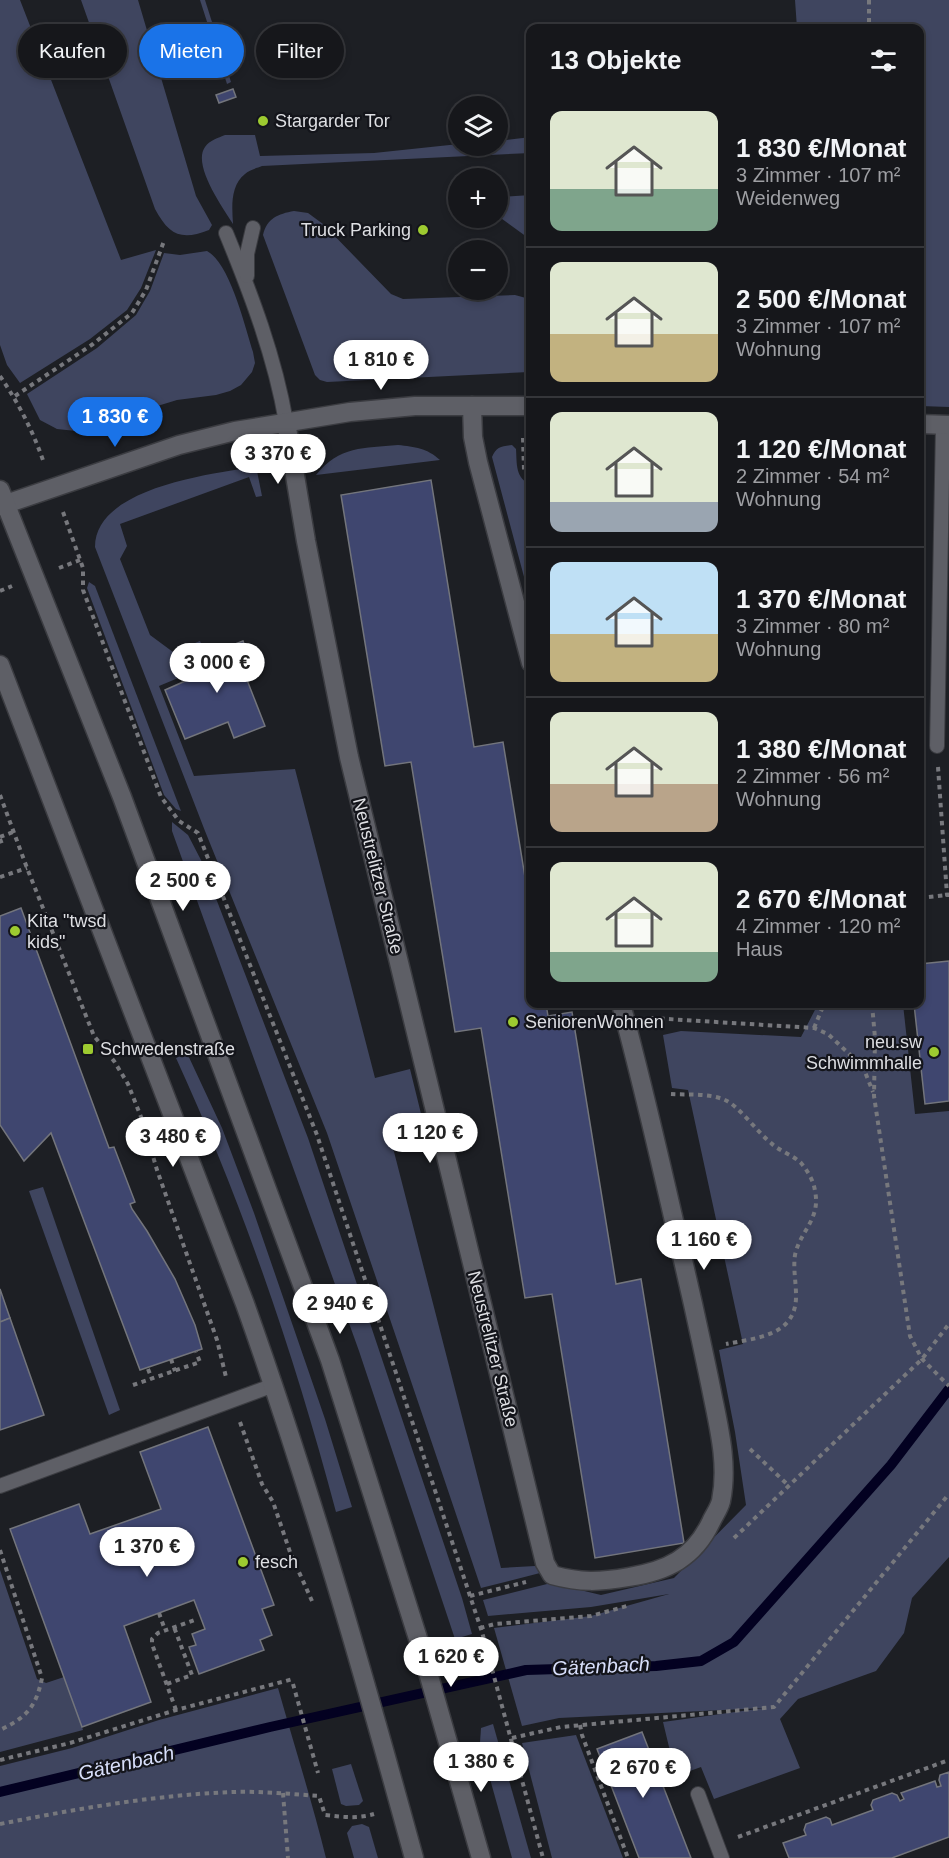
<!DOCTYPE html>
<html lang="de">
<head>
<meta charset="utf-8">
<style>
	:root { --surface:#16171b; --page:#1f2024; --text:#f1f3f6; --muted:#9e9fa3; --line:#35363a; --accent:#1a73e8 }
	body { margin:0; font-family:Helvetica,sans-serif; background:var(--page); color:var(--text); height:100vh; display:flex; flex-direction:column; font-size:22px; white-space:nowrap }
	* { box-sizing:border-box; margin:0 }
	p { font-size:20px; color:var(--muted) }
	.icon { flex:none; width:33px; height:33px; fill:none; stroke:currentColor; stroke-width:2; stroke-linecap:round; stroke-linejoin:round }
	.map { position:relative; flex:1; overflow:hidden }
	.drawer { position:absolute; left:526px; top:24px; width:398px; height:984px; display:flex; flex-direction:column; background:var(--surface); border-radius:12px; box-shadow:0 3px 9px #0003,0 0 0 2px var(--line) }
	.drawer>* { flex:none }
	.top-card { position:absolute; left:18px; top:24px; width:418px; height:54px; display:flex; gap:12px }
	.tools { position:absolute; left:448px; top:96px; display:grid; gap:12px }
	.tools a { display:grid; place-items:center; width:60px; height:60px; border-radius:50%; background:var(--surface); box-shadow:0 3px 9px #0003,0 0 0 2px var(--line); font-size:30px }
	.price { position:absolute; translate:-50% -51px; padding:0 14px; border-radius:21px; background:#fff; color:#222; font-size:20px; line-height:39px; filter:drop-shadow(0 2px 3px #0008) }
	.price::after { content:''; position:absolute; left:50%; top:36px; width:18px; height:14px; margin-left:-9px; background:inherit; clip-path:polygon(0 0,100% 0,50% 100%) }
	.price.on { background:var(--accent); color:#fff }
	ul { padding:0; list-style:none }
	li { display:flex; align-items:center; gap:18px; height:150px; padding:0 24px }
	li+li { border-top:2px solid var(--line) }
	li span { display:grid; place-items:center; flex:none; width:168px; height:120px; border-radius:12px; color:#555 }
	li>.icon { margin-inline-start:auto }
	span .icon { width:72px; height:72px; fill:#fffc; stroke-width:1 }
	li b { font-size:26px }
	h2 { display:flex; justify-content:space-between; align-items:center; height:72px; padding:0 24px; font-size:26px }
	.chip { padding:0 21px; border-radius:27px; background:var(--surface); box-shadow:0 3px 9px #0003,0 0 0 2px var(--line); font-size:21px; line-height:54px }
	.chip.on { background:var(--accent); color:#fff }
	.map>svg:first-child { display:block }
	.green { fill:#3f455f }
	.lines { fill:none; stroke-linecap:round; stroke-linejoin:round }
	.stream { stroke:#030121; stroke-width:10 }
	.building { fill:#3f466f; stroke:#73757c; stroke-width:1.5 }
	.lane-casing { stroke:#3b3c41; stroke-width:16 }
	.street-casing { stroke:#3b3c41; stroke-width:21 }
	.secondary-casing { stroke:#3b3c41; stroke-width:21 }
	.path { stroke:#77787d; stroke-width:4; stroke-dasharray:4.5 4.5; stroke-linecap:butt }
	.lane { stroke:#5e5f66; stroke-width:14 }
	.street { stroke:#5e5f66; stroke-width:18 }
	.secondary { stroke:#5e5f66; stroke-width:18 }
	.poi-dot { fill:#9dca30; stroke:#14151b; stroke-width:2 }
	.labels { text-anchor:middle; stroke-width:4.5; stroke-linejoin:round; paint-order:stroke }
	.poi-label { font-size:18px; fill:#dedfe3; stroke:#14151b; text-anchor:start }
	.street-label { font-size:18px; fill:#dedfe3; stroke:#14151b }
	.water-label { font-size:20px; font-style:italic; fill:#d8dffb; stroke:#14151b }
</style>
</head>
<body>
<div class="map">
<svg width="949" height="1858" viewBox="0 0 949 1858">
	<rect width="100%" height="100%" fill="#1d1f24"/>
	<g class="green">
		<polygon points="0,0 20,0 121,260 156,250 141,288 127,310 90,339 20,383 7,365 0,345"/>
		<path d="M81,0H138L196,196L212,225L209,230C181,241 169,235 155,209Z"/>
		<polygon points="200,0 205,0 231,82 227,84"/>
		<polygon points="795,0 949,0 949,407 920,406 920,28 797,28"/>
		<path d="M225,135H255L260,156L374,153L459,144L498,146V141L531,137V153L262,166C257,168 249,170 245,174C230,186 232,207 233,224C223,208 192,165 205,147C210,140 218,138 225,135Z"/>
		<polygon points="531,195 531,240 498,216 498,197"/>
		<path d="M294,211L308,213L323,224L391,294L403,299L515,295L526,298L531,303V368L529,372L327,382L320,380L315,375L263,235C267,218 278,214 294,211Z"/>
		<path d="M207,251C230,263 245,327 253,352L255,363L252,372L241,385L230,391L216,395L177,400L76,431L57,429L40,420L27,394L97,348L136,315L150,291L164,253L180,255Z"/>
		<path d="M398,445C415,447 427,448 440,460L316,475C339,446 364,448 398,445Z"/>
		<path d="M512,445L516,449C517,464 515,478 531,485V603L492,457C496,447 501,446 512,445Z"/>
		<path d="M253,467L257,471L262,496L256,497L249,477L120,524L127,546L120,559L150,635L173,652L200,641L205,652L178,663L183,676L159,686L194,776L295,769L375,1078L410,1069L426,1134L392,1144L501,1568L535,1566L540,1573L481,1588L327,1133L205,831L95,547C95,488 210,474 253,467Z"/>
		<polygon points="89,582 95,586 181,811 176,809 164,795 87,588"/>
		<polygon points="172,822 188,835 202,862 308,1138 462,1598 472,1634 455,1639 359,1351 172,831"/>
		<polygon points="818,1004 903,1004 915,1114 949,1111 949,1557 912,1598 904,1633 876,1671 798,1699 780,1719 800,1768 714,1799 701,1767 676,1776 663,1722 764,1708 559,1718 522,1726 494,1628 591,1616 669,1594 591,1607 488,1616 483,1600 551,1583 601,1595 674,1578 746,1505 735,1432 719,1350 743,1344 688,1090 672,1088 663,1035 681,1031 801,1037"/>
		<path d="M187,1053L222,1128L254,1213L325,1419L352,1507L336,1512C295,1357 243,1204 176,1058Z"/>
		<polygon points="43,1187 120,1410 109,1415 29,1191"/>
		<polygon points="0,1570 37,1679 46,1683 64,1677 83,1730 0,1752"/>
		<path d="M278,1688C294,1745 312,1801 326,1858H0V1766L72,1748L159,1720Z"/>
		<polygon points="493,1724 531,1858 512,1858 480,1743 481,1728"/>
		<polygon points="576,1735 623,1858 552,1858 522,1743"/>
		<polygon points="351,1764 363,1801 359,1805 346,1806 341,1804 332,1769"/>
		<polygon points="362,1824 369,1827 378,1858 354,1858 347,1833 352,1826"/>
	</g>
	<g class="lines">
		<polyline class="stream" points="0,1792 270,1727 526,1670 656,1666 701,1661 734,1642 891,1465 949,1389"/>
	</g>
	<g class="building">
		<polygon points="233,89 236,97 219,103 216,95"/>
		<polygon points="431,480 474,747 503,742 531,914 531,1004 546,1004 548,1016 572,1012 616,1284 641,1279 684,1543 595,1558 552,1294 525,1298 481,1028 455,1032 411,762 385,766 341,495"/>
		<polygon points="243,641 256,676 247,680 265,726 234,738 228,722 185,739 165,690 192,678 186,663"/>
		<polygon points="21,908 109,1148 114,1147 135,1202 130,1204 132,1209 147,1231 175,1279 195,1325 202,1349 140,1370 51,1133 24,1161 0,1125 0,916"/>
		<polygon points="949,961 949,1101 925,1104 914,1004 920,1004 920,964"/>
		<polygon points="0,1289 10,1318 0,1322"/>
		<polygon points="10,1318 44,1415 0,1430 0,1322"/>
		<polygon points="208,1427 274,1605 262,1609 272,1635 260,1640 264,1650 199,1674 189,1647 196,1645 192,1634 205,1629 194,1600 124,1626 151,1702 82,1727 10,1529 79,1504 90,1534 161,1509 140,1452"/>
		<polygon points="642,1732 691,1858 639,1858 597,1749"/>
		<polygon points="949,1772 949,1837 892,1858 789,1858 783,1843 806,1835 804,1830 806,1824 826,1817 830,1819 832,1825 873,1810 871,1805 873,1800 892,1793 897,1795 900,1801 904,1799 901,1793 935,1781 937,1787 941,1786 939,1780 940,1775"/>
	</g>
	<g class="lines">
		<defs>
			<g id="lane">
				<path d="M226,233C251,294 275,357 286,422"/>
				<polyline points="247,276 247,254 253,228"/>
				<polyline points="937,746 943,425"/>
				<polyline points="0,1486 274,1385"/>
				<polyline points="698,1794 722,1858"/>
			</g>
			<g id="street">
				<polyline points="472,406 473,437 478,462 531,663"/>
				<path d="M286,422L306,541L349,757L545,1563L552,1575C581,1583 600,1582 629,1577C667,1571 694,1558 711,1522C714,1515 719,1509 721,1501C728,1467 720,1432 713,1398C707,1367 700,1336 693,1304C670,1204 648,1103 621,1004"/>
				<polyline points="920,424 949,425"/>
				<polyline points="0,506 179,445 235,431 350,412 415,406 531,406"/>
			</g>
			<g id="secondary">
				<polyline points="0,490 122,797 330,1360 421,1648 481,1858"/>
				<path d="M0,665L245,1304C310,1486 363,1672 414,1858"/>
			</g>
		</defs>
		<use href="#lane" class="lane-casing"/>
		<use href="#street" class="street-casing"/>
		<use href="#secondary" class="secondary-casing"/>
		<g class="path">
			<polyline points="869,0 869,28"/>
			<path d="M0,376C19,404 33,431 44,463"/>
			<polyline points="15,396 93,344 132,313 146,290 164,241"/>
			<polyline points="523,438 524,470 531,479"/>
			<polyline points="63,512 83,568 83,590 161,797 179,821 198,833 317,1135 482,1632 543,1858"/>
			<polyline points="59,568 80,560"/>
			<polyline points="0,591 12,586"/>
			<polyline points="938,767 947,895 949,895"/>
			<polyline points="0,795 27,868 94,1036 114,1061 128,1084 143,1122 157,1170 217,1340 226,1377"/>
			<polyline points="0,837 13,832"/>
			<polyline points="0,839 2,844 0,845"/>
			<polyline points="0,877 27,868"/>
			<polyline points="920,898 947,895"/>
			<polyline points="872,1004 875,1038 874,1096 910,1336 922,1359 949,1386"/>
			<polyline points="651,1018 814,1028 828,1034 863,1067 873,1092"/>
			<polyline points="814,1028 824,1004"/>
			<path d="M671,1094C688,1095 709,1093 725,1100C738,1105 758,1133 771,1143C779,1151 793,1155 801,1163C808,1171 814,1182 815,1191C821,1219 800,1231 795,1255C793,1269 796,1281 796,1295C797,1336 756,1338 726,1344"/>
			<polyline points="171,1359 175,1371"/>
			<polyline points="148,1369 152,1379"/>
			<polyline points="133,1385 200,1362 196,1352"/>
			<polyline points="240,1422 262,1484 273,1502 290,1552 312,1601"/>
			<polyline points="750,1449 788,1485"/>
			<polyline points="734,1538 922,1359 949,1324"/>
			<path d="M0,1550L42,1678C36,1707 27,1717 0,1730"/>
			<polyline points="470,1596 526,1582"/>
			<polyline points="159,1613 165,1630"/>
			<polyline points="480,1628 495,1624 591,1616 627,1606"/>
			<polyline points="167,1684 192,1675 174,1627"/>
			<polyline points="293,1684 318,1773"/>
			<polyline points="176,1710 152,1644 152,1639 158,1633 195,1620"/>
			<polyline points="580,1725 582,1735 628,1858"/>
			<polyline points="512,1738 561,1727 774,1707 949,1494"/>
			<polyline points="0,1760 70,1743 176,1710 293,1679"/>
			<polyline points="283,1793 288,1858"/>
			<path d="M0,1824C76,1809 155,1795 232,1792C261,1791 290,1794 319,1796L325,1815C342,1817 357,1819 374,1814"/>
			<polyline points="738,1837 949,1760"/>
		</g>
		<use href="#lane" class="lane"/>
		<use href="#street" class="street"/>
		<use href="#secondary" class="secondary"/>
	</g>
	<g class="poi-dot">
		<circle cx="263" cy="121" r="6"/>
		<circle cx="423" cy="230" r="6"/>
		<circle cx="15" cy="931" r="6"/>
		<circle cx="513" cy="1022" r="6"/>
		<rect x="82" y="1043" width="12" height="12" rx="3"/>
		<circle cx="934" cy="1052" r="6"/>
		<circle cx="243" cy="1562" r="6"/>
	</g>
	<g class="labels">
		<g class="poi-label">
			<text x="275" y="127">Stargarder Tor</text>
			<text x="411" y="236" text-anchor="end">Truck Parking</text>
			<text x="27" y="927">Kita "twsd<tspan x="27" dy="21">kids"</tspan></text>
			<text x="525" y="1028">SeniorenWohnen</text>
			<text x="922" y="1048" text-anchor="end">neu.sw<tspan x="922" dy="21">Schwimmhalle</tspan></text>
			<text x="100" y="1055">Schwedenstraße</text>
			<text x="255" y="1568">fesch</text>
		</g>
		<g class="street-label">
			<text transform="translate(378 876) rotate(76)" y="6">Neustrelitzer Straße</text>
			<text transform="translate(493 1349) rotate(76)" y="6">Neustrelitzer Straße</text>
		</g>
		<g class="water-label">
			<text transform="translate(601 1666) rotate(-3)" y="7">Gätenbach</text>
			<text transform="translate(126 1763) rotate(-13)" y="7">Gätenbach</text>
		</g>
	</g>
</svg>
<div class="tools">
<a><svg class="icon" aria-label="layers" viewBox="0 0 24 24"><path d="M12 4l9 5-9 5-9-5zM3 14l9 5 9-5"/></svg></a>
<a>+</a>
<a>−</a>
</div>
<b class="price" style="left:381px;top:391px">1 810 €</b>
<b class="price on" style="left:115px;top:448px">1 830 €</b>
<b class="price" style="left:278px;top:485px">3 370 €</b>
<b class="price" style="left:217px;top:694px">3 000 €</b>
<b class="price" style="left:183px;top:912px">2 500 €</b>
<b class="price" style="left:430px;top:1164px">1 120 €</b>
<b class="price" style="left:173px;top:1168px">3 480 €</b>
<b class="price" style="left:704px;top:1271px">1 160 €</b>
<b class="price" style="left:340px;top:1335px">2 940 €</b>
<b class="price" style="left:147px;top:1578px">1 370 €</b>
<b class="price" style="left:451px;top:1688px">1 620 €</b>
<b class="price" style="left:481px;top:1793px">1 380 €</b>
<b class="price" style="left:643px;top:1799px">2 670 €</b>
<div class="top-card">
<a class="chip">Kaufen</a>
<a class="chip on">Mieten</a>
<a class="chip">Filter</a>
</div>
<section class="drawer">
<h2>13 Objekte<svg class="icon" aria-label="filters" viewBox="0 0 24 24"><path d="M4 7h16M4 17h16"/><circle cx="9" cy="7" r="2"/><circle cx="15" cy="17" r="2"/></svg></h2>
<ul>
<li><span style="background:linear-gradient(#dfe7d0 65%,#7fa58c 0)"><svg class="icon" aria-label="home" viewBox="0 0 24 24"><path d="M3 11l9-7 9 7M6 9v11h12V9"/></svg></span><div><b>1 830 €/Monat</b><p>3 Zimmer · 107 m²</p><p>Weidenweg</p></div></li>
<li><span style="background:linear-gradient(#dfe7d0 60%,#c2b280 0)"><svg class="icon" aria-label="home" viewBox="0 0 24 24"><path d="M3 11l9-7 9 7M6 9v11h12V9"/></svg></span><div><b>2 500 €/Monat</b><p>3 Zimmer · 107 m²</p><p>Wohnung</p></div></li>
<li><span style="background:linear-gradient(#dfe7d0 75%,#9aa5b1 0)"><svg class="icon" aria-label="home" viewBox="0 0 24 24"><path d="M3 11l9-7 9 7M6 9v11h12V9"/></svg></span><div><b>1 120 €/Monat</b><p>2 Zimmer · 54 m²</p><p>Wohnung</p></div></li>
<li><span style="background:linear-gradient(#bfe0f5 60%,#c2b280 0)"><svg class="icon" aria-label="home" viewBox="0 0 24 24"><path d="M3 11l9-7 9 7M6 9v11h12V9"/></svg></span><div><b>1 370 €/Monat</b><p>3 Zimmer · 80 m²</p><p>Wohnung</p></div></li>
<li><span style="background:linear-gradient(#dfe7d0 60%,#b9a48a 0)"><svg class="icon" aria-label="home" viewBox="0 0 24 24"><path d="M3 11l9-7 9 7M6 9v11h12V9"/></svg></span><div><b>1 380 €/Monat</b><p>2 Zimmer · 56 m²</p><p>Wohnung</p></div></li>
<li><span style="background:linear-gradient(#dfe7d0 75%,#7fa58c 0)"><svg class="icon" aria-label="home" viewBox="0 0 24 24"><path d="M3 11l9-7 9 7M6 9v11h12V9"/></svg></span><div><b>2 670 €/Monat</b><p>4 Zimmer · 120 m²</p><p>Haus</p></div></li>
</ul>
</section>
</div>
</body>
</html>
